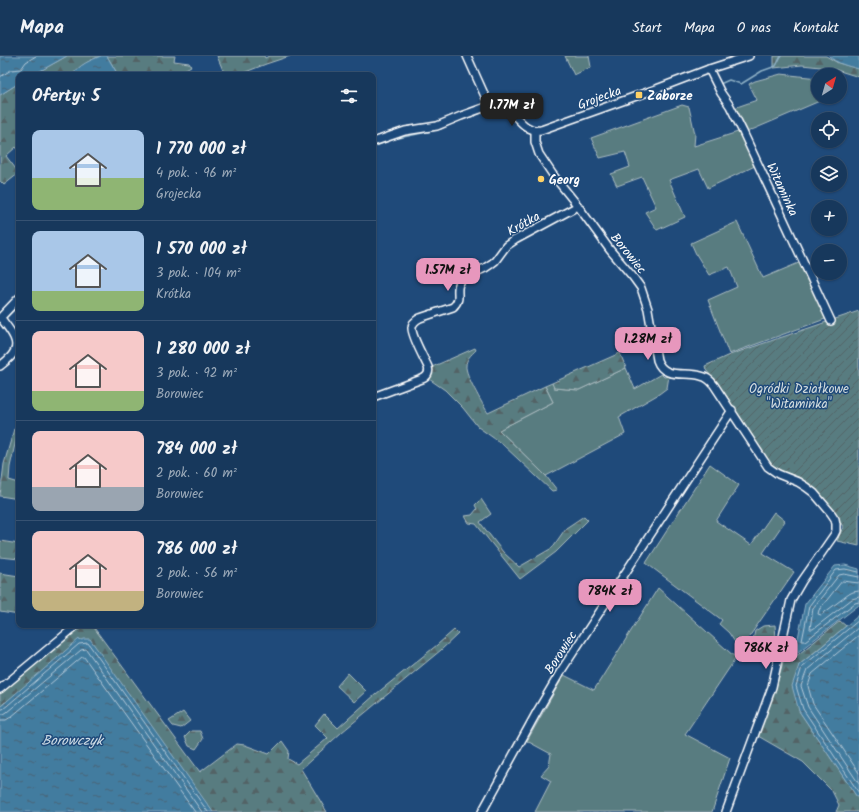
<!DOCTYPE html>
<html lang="pl">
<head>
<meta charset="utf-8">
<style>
	:root { --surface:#17385c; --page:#244365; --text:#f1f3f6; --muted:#9eacbb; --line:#365272; --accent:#e797bd }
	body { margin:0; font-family:Kalam,sans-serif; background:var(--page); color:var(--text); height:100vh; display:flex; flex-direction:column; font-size:15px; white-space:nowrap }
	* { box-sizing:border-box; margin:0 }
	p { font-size:13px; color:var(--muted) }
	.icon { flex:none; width:22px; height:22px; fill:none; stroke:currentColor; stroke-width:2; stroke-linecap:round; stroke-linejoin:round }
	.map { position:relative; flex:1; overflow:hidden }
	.side { position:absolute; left:16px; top:16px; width:360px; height:556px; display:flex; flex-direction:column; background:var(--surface); border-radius:8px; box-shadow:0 1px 3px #0004,0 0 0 1px var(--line) }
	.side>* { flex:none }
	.needle { width:26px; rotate:37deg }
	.buttons { position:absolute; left:811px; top:12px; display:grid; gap:8px }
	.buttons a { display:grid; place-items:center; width:36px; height:36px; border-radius:50%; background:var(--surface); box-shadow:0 1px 3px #0004,0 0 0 1px var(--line); font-size:20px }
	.price { position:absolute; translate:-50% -34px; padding:0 9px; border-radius:8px; background:var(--accent); color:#111; font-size:13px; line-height:26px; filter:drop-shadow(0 1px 2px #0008) }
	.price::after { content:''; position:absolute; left:50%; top:24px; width:12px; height:9px; margin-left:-6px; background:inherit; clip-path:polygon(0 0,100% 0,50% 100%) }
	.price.on { background:#222; color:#fff }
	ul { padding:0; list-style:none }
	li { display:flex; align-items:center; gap:12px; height:100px; padding:0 16px }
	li+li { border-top:1px solid var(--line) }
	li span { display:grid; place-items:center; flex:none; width:112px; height:80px; border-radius:8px; color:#555 }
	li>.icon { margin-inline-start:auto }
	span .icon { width:48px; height:48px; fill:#fffc; stroke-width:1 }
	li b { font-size:17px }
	h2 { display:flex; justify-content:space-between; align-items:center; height:48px; padding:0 16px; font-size:17px }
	header { display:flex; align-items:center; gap:24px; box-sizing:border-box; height:56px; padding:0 20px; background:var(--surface); border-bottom:1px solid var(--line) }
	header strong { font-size:19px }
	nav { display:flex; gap:22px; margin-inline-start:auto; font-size:14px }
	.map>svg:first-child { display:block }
	.green { fill:#587b80; stroke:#acbdc0 }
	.forest { fill:url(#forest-firs); stroke:#acbdc0 }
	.garden { fill:url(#garden-furrows); stroke:#acbdc0 }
	.water { fill:url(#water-ripples); stroke:#8eb0c5 }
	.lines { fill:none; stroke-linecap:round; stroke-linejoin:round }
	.shore { stroke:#b4cad9; stroke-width:1 }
	.stream { stroke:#8eb0c5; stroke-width:1.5 }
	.minor-casing { stroke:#fff; stroke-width:10 }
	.minor { stroke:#1f4a7a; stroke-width:7 }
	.poi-dot { fill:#ffd166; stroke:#1f4a7a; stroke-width:1.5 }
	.labels { text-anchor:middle; stroke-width:3; stroke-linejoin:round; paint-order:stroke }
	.poi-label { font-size:13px; font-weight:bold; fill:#fff; stroke:#1f4a7a; text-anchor:start }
	.street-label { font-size:13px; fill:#fff; stroke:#1f4a7a }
	.park-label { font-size:13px; fill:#d5dedf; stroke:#1f4a7a }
	.water-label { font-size:14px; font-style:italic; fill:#d0dee7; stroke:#1f4a7a }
</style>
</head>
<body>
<header>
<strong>Mapa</strong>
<nav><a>Start</a><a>Mapa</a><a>O nas</a><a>Kontakt</a></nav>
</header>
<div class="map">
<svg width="859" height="756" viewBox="0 0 859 756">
	<defs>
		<pattern id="forest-firs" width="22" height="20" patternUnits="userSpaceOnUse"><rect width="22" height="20" fill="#587b80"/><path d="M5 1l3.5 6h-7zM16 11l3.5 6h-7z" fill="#526466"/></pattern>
		<pattern id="garden-furrows" width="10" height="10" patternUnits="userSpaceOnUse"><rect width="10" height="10" fill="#587b80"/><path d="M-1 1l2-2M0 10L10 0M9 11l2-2" fill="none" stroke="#526466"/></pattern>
		<pattern id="water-ripples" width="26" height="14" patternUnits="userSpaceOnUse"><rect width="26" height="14" fill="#437b9f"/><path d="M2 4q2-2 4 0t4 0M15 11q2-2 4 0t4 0" fill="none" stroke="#486476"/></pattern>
	</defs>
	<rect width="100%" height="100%" fill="#1f4a7a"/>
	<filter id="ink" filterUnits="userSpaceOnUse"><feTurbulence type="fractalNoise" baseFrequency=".025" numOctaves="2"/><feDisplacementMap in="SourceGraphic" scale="8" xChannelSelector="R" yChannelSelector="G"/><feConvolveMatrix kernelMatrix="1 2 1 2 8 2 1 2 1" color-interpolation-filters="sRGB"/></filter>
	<g filter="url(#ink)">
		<g class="green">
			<polygon points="565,0 589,0 591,11 574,19"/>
			<polygon points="781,18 818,22 818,41 829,41 747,76 734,52 757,44 749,28 755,25"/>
			<polygon points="682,49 689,51 695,78 694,90 741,75 757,109 708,132 699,113 669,124 685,161 657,174 645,156 656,151 642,121 617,130 611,118 630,111 625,96 600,102 591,82"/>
			<polygon points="737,166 763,222 801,206 828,262 729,298 708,244 737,231 729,211 709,219 696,198 691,187"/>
			<polygon points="626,312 635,333 661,318 664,321 669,320 667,332 659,338 619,361 625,378 546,420 499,374 553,346 545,330 552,327 555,332 579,334"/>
			<polygon points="710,408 739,429 716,465 751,489 774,456 785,465 763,497 794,516 740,594 729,577 719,568 722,564 646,507"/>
			<polygon points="658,532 736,602 685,678 730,702 712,756 535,756 551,725 541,719 549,710 551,698 527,685 564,619 594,634"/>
		</g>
		<g class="forest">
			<path d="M67,0H101C92,3 77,11 73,19H33Z"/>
			<polygon points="107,0 175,0 174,5 189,7 191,10 175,19 118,19"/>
			<polygon points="217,0 264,0 265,2 269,0 290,0 266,8 238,19 225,19"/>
			<polygon points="774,0 826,0 838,7 859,13 859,21 830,12 802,9 774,12"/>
			<polygon points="19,27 19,95 16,91 6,100 19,117 4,129 0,125 0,39"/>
			<path d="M475,292L476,294C471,299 466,303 466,310C465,318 483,349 488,357L545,330L553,346L499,374L546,420L557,434L552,435L502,388L478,371L463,352L445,334L429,323L432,316V311Z"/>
			<polygon points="620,297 626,312 579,334 554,332 552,327"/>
			<polygon points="14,373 19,373 19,378 17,379 10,411 9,424 19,427 19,443 0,440 4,408"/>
			<polygon points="481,443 491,458 480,466 482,469 503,496 519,511 552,492 566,472 584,460 588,464 556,496 520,523 476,468 469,467 465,460 472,459 477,453 475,449"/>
			<polygon points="0,485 19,488 19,503 0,501"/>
			<polygon points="0,517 19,520 19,559 0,556"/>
			<polygon points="840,565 846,570 799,609 799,655 859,744 859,756 836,756 839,749 832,735 803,706 758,680 776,631 785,599 795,601"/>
			<polygon points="83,569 92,569 200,716 237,688 245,689 269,698 282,685 289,695 288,703 297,708 328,682 315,669 324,658 338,672 376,638 437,589 454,574 458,578 441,594 342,676 301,713 327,756 212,756 5,646 0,651 0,638"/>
			<polygon points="775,569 776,584 761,600 751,592 755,575 763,570"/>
			<polygon points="348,617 366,635 354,646 337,630"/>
			<polygon points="183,656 190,665 181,672 173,670 169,665"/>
			<polygon points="191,675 200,675 203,683 196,693 189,690 185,681"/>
		</g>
		<polygon class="garden" points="859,255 859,490 837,485 843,471 835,455 810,428 799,421 784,416 770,408 724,336 706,314 705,310 727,300 741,295"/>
		<g class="water">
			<polygon points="0,0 67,0 33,19 19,19 19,27 0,39"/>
			<path d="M101,0H107L118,19H73C78,9 91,4 101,0Z"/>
			<path d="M829,0H857L859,2V13C848,10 837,8 829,0Z"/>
			<polygon points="845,509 859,513 859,549 798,596 797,587 805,548 835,510"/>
			<polygon points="859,559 859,744 799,655 792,630 799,609 814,597"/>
			<polygon points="79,583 82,584 84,583 90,583 213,756 0,756 0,651"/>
		</g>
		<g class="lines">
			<g class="shore">
				<polyline points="0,21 11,14 21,13 26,6 36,0"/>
				<polyline points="859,516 845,513 836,514 809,550 802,585 805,585 855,547 859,546"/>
				<polyline points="859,521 844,518 839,519 813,552 810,573 813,573 852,543 859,541"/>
				<polyline points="859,527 842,525 819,554 818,558 821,559 849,538 853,536 859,535"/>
				<polyline points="859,564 802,611 796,630 803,653 859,737"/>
				<polyline points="859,571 807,614 801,630 808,651 859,728"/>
				<polyline points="859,579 812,618 808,630 813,648 859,717"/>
				<polyline points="0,653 3,653 8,649 79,588 88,587 208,756"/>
				<polyline points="0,658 4,658 7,656 81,594 86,593 202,756"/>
				<polyline points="0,664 6,664 11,661 82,601 84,601 195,756"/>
			</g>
			<g class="stream">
				<polyline points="720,28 729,24 741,28 762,15 776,10 781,0"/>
				<polyline points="473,60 492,53"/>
				<polyline points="373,91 394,83 441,73 457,65"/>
				<polyline points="5,263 19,249"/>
			</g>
			<defs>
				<g id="minor">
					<polyline points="467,0 489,49"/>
					<polyline points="709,13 721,37 730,50 743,76 831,265"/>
					<path d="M535,74V86L539,98L553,119L578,150L610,194L633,221L641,232L648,253L657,304C664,324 685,315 701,320C707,321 711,325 714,329L768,411L778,418L798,426L806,431L814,437L831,457L835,463L836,468V475L834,479L802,525L791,544L772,631L726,756"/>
					<path d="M373,86L405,75L437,70L461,60L494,48C515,48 519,77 541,74L659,32L709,13L749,0"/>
					<polyline points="0,262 19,242"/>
					<path d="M0,310C5,306 11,302 14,296C21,285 7,271 1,262"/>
					<path d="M373,341L422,323C427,321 430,317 428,311C425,304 411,279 412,272C412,267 416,264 420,262L453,251C464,241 452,234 463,222L485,212L491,208L495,205L506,190L515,184L578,150"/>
					<polyline points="0,633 77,569"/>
					<polyline points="482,756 538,654 561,615 732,354"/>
				</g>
			</defs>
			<use href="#minor" class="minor-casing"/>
			<use href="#minor" class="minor"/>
		</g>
	</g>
	<g class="poi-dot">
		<rect x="635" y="35" width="8" height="8" rx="2"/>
		<circle cx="541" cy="123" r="4"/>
	</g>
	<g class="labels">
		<g class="poi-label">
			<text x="647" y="44">Zaborze</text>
			<text x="549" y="128">Georg</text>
		</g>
		<g class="street-label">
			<text transform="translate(599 41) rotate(-20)" y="5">Grojecka</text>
			<text transform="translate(783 133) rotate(65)" y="5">Witaminka</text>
			<text transform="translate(523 167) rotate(-29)" y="5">Krótka</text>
			<text transform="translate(629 197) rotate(51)" y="5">Borowiec</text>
			<text transform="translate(560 596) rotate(-57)" y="5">Borowiec</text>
		</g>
		<g class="park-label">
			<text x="799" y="337">Ogródki Działkowe<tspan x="799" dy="15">"Witaminka"</tspan></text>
		</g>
		<g class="water-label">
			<text x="72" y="689">Borowczyk</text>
		</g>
	</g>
</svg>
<div class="buttons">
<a><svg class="needle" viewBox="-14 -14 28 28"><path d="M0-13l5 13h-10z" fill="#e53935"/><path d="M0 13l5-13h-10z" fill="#9eacbb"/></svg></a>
<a><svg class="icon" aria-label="locate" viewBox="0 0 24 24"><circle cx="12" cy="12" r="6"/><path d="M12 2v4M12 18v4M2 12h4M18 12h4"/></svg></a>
<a><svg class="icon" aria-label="layers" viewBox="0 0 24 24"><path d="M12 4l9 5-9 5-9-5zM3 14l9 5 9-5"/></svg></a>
<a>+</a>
<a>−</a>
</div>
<b class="price on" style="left:512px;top:71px">1.77M zł</b>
<b class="price" style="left:448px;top:236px">1.57M zł</b>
<b class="price" style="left:648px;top:305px">1.28M zł</b>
<b class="price" style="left:610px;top:557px">784K zł</b>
<b class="price" style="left:766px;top:614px">786K zł</b>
<section class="side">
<h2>Oferty: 5<svg class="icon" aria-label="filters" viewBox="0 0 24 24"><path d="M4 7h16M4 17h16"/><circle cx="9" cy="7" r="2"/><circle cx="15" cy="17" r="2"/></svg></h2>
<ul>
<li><span style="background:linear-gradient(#a9c7e8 60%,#8fb573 0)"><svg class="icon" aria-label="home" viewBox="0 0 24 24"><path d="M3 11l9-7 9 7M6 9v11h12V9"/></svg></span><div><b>1 770 000 zł</b><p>4 pok. · 96 m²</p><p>Grojecka</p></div></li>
<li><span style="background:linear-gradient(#a9c7e8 75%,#8fb573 0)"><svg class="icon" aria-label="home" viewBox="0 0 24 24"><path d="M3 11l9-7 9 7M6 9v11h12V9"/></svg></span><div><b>1 570 000 zł</b><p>3 pok. · 104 m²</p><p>Krótka</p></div></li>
<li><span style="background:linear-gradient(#f6c9c9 75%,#8fb573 0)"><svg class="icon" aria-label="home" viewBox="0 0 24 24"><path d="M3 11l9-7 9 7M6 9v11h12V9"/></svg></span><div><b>1 280 000 zł</b><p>3 pok. · 92 m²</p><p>Borowiec</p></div></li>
<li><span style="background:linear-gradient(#f6c9c9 70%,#9aa5b1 0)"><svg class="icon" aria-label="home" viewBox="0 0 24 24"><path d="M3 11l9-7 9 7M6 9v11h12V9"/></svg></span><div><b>784 000 zł</b><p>2 pok. · 60 m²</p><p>Borowiec</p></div></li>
<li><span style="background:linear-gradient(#f6c9c9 75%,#c2b280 0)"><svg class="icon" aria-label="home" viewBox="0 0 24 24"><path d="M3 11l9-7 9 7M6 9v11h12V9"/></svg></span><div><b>786 000 zł</b><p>2 pok. · 56 m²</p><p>Borowiec</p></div></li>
</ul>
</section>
</div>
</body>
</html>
